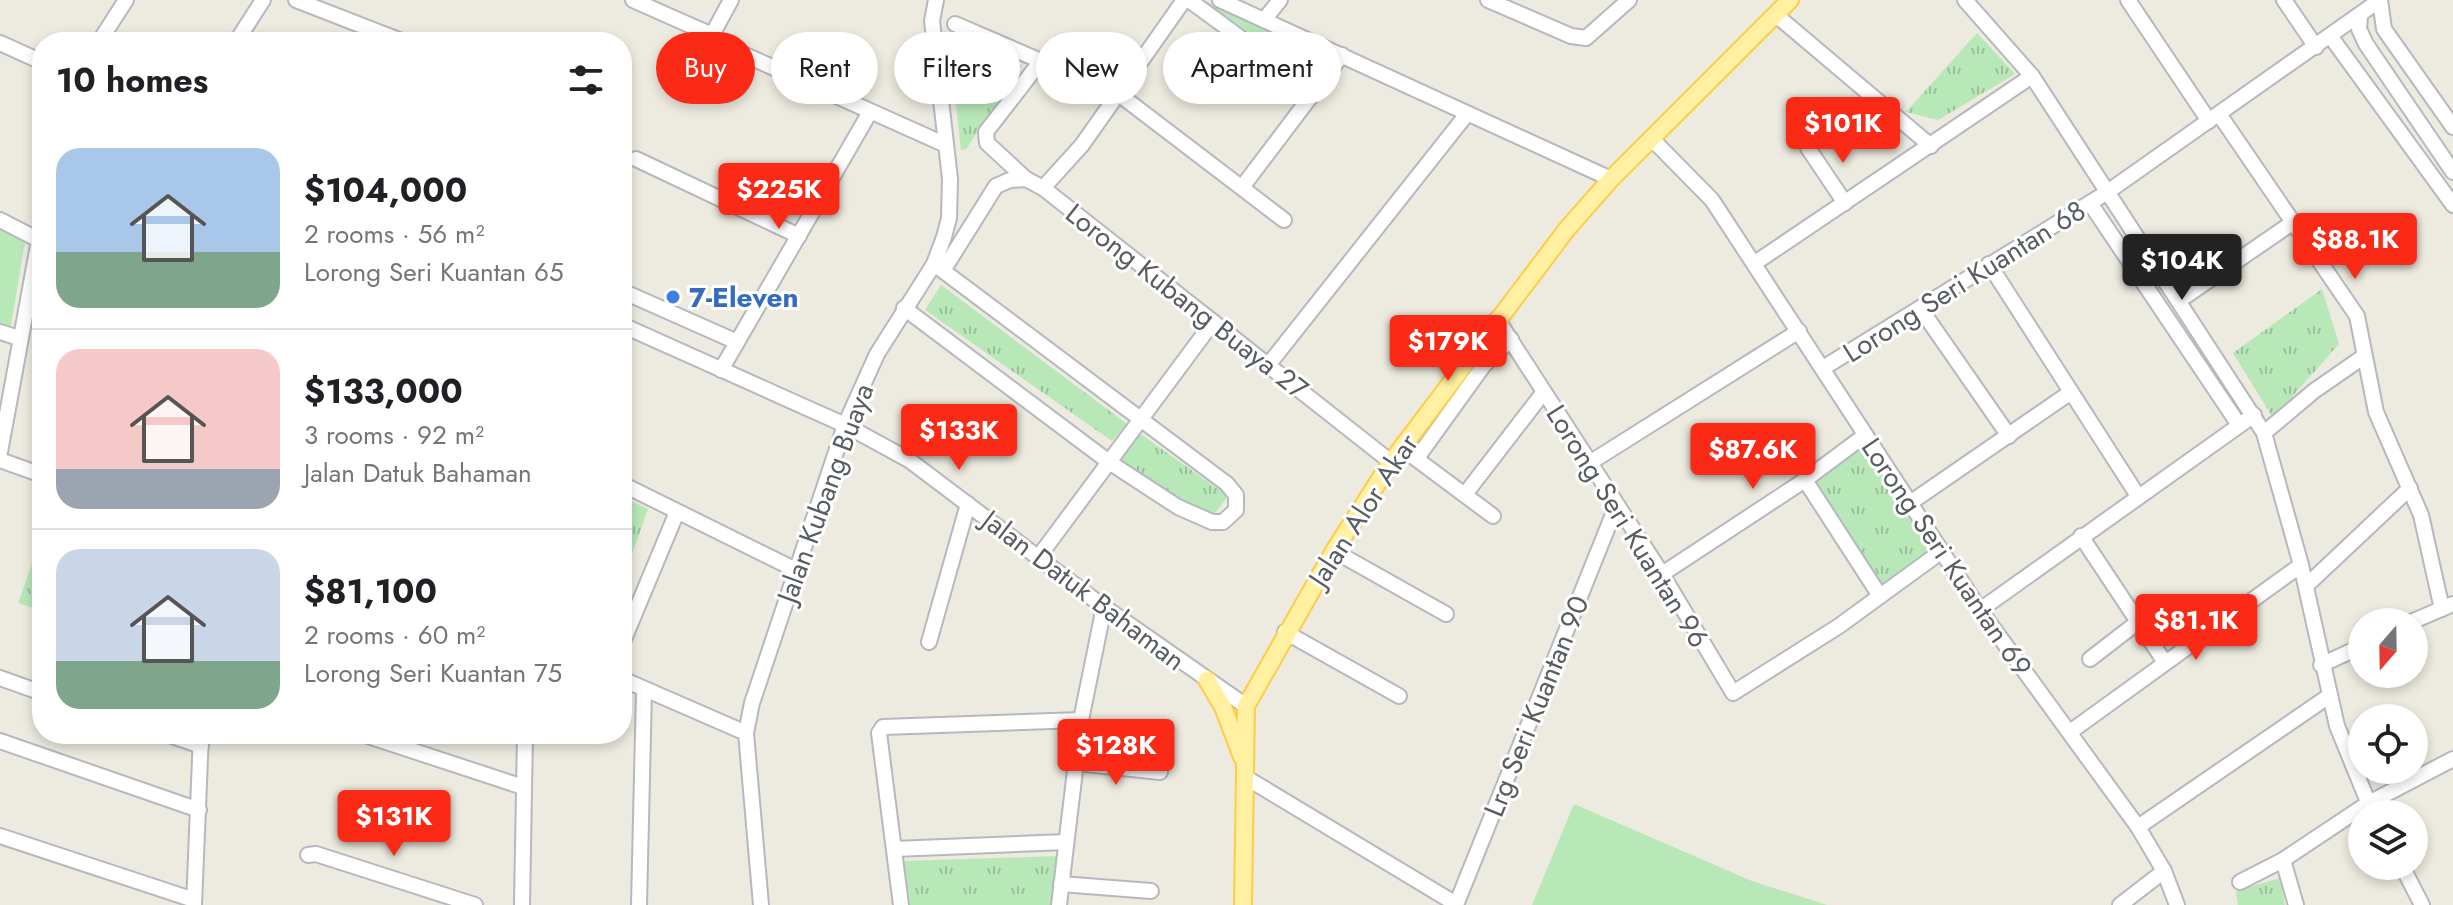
<!DOCTYPE html>
<html lang="en">
<head>
<meta charset="utf-8">
<style>
	:root { --surface:#fff; --page:#f2f2f2; --text:#202124; --muted:#757577; --line:#e0e0e0; --accent:#fb2a17 }
	body { margin:0; font-family:Jost,sans-serif; background:var(--page); color:var(--text); height:100vh; display:flex; flex-direction:column; font-size:30px; white-space:nowrap }
	* { box-sizing:border-box; margin:0 }
	p { font-size:26px; color:var(--muted) }
	.icon { flex:none; width:44px; height:44px; fill:none; stroke:currentColor; stroke-width:2; stroke-linecap:round; stroke-linejoin:round }
	.map { position:relative; flex:1; overflow:hidden }
	.drawer { position:absolute; left:32px; top:32px; width:600px; height:712px; display:flex; flex-direction:column; background:var(--surface); border-radius:32px; box-shadow:0 4px 12px #0003 }
	.drawer>* { flex:none }
	.hud { position:absolute; left:656px; top:32px; width:760px; height:72px; display:flex; gap:16px }
	.needle { width:52px; rotate:200deg }
	.controls { position:absolute; left:2348px; top:608px; display:grid; gap:16px }
	.controls a { display:grid; place-items:center; width:80px; height:80px; border-radius:50%; background:var(--surface); box-shadow:0 4px 12px #0003; font-size:40px }
	.price { position:absolute; translate:-50% -68px; padding:0 18px; border-radius:8px; background:var(--accent); color:#fff; font-size:26px; line-height:52px; filter:drop-shadow(0 2px 4px #0008) }
	.price::after { content:''; position:absolute; left:50%; top:48px; width:24px; height:18px; margin-left:-12px; background:inherit; clip-path:polygon(0 0,100% 0,50% 100%) }
	.price.on { background:#222; color:#fff }
	ul { padding:0; list-style:none }
	li { display:flex; align-items:center; gap:24px; height:200px; padding:0 24px }
	li+li { border-top:2px solid var(--line) }
	li span { display:grid; place-items:center; flex:none; width:224px; height:160px; border-radius:24px; color:#555 }
	li>.icon { margin-inline-start:auto }
	span .icon { width:96px; height:96px; fill:#fffc; stroke-width:1 }
	li b { font-size:34px }
	h2 { display:flex; justify-content:space-between; align-items:center; height:96px; padding:0 24px; font-size:34px }
	.chip { padding:0 28px; border-radius:36px; background:var(--surface); box-shadow:0 4px 12px #0003; font-size:28px; line-height:72px }
	.chip.on { background:var(--accent); color:#fff }
	.map>svg:first-child { display:block }
	.grass { fill:#b8e8b8 }
	.park { fill:url(#park-tufts) }
	.lines { fill:none; stroke-linecap:round; stroke-linejoin:round }
	.minor-casing { stroke:#b5b8be; stroke-width:18 }
	.major-casing { stroke:#ffcc46; stroke-width:20 }
	.minor { stroke:#fff; stroke-width:14 }
	.major { stroke:#fff0a2; stroke-width:16 }
	.shop-dot { fill:#3f7fe0; stroke:#fff; stroke-width:3 }
	.labels { text-anchor:middle; stroke-width:6; stroke-linejoin:round; paint-order:stroke }
	.street-label { font-size:28px; fill:#585d62; stroke:#fff }
	.shop-label { font-size:28px; font-weight:bold; fill:#366cbe; stroke:#fff; text-anchor:start }
</style>
</head>
<body>
<div class="map">
<svg width="2453" height="905" viewBox="0 0 2453 905">
	<defs>
		<pattern id="park-tufts" width="24" height="20" patternUnits="userSpaceOnUse" patternTransform="scale(2)"><rect width="24" height="20" fill="#b8e8b8"/><path d="M3 7l-1-3M5 7V3M7 7l1-3M15 17l-1-3M17 17v-4M19 17l1-3" fill="none" stroke="#98bf99"/></pattern>
	</defs>
	<rect width="100%" height="100%" fill="#edeadf"/>
	<g class="grass">
		<polygon points="0,229 25,242 10,331 0,327"/>
		<polygon points="1574,804 1752,881 1827,905 1532,905"/>
	</g>
	<g class="park">
		<polygon points="1203,0 1329,57 1310,74"/>
		<polygon points="1977,33 2015,74 1938,120 1906,112"/>
		<polygon points="948,35 1021,66 966,149 961,150"/>
		<polygon points="941,285 1127,424 1112,441 925,310"/>
		<polygon points="2322,289 2339,344 2273,418 2233,353"/>
		<polygon points="1139,433 1228,496 1213,516 1119,464"/>
		<polygon points="1864,443 1933,551 1882,590 1809,480"/>
		<polygon points="622,497 648,509 622,582"/>
		<polygon points="35,555 42,557 42,611 18,603"/>
		<polygon points="1059,856 1055,905 910,905 904,861"/>
		<polygon points="2280,878 2285,905 2238,905 2236,891"/>
	</g>
	<g class="lines">
		<defs>
			<g id="minor">
				<polyline points="296,0 404,42"/>
				<polyline points="633,0 712,35 714,41 946,145"/>
				<polyline points="1189,0 1313,91"/>
				<polyline points="1220,0 1611,179"/>
				<polyline points="1488,0 1571,36 1586,38 1629,0"/>
				<polyline points="1965,0 2032,76 2264,433 2301,565 2337,726 2373,814"/>
				<polyline points="2128,0 2209,121"/>
				<polyline points="2284,0 2316,47"/>
				<polyline points="2380,0 2384,29 2453,127"/>
				<polyline points="1776,15 1931,146"/>
				<polyline points="2360,16 2359,29 2366,44 2453,172"/>
				<polyline points="1264,20 1280,0"/>
				<polyline points="955,24 1120,95 1284,220"/>
				<polyline points="712,35 731,0"/>
				<polyline points="2331,37 2453,205"/>
				<polyline points="99,42 126,0"/>
				<polyline points="236,42 263,0"/>
				<polyline points="0,43 42,62"/>
				<polyline points="1041,61 986,132 987,143 1026,179 1043,188 1391,462"/>
				<polyline points="2219,114 2357,316 2376,412 2421,515 2442,609"/>
				<polyline points="1651,138 1712,200 1980,610 2138,827 2164,871 2177,905"/>
				<polyline points="1808,148 1845,203"/>
				<polyline points="636,159 799,236"/>
				<polyline points="1243,186 1342,55"/>
				<polyline points="1043,188 1082,145 1184,0"/>
				<polyline points="2090,203 2239,425"/>
				<polyline points="0,220 39,240"/>
				<polyline points="1755,263 2032,76"/>
				<polyline points="1989,264 2138,496"/>
				<polyline points="944,269 996,186 1010,180 1026,179"/>
				<polyline points="622,291 737,342"/>
				<polyline points="2180,300 2292,223"/>
				<polyline points="904,308 1109,462 1178,507 1212,522 1223,522 1236,510 1236,495 1227,484 934,264"/>
				<polyline points="1920,308 2009,436"/>
				<polyline points="1497,319 1662,574 1733,693 1839,626 1942,551"/>
				<polyline points="622,325 845,425 909,460 1104,607 1246,706"/>
				<polyline points="0,332 19,338"/>
				<polyline points="1269,364 1467,114"/>
				<polyline points="1823,368 2106,193 2380,0"/>
				<polyline points="721,370 870,112"/>
				<polyline points="2264,433 2314,391 2363,357"/>
				<polyline points="0,452 39,240 42,240"/>
				<polyline points="1411,455 1493,516"/>
				<polyline points="1417,458 1484,365 1511,339"/>
				<polyline points="0,460 42,475"/>
				<polyline points="1591,462 1799,331"/>
				<polyline points="1805,480 1880,596"/>
				<polyline points="622,484 796,570"/>
				<polyline points="1466,493 1543,393"/>
				<polyline points="1910,503 2071,392"/>
				<polyline points="2081,536 2164,661"/>
				<polyline points="1334,551 1446,614"/>
				<polyline points="1040,555 1213,322"/>
				<polyline points="1662,574 1805,480 1864,436"/>
				<polyline points="2306,586 2410,488"/>
				<polyline points="1980,610 2254,415"/>
				<polyline points="2411,622 2453,604"/>
				<polyline points="1285,632 1399,696"/>
				<polyline points="929,642 968,504"/>
				<polyline points="622,644 677,512"/>
				<polyline points="2090,659 2138,622"/>
				<polyline points="2321,665 2362,646"/>
				<polyline points="0,678 42,693"/>
				<polyline points="622,679 746,733"/>
				<polyline points="2070,732 2301,565"/>
				<polyline points="166,734 201,746"/>
				<polyline points="362,734 523,787"/>
				<polyline points="0,741 199,810"/>
				<polyline points="1076,763 1160,772"/>
				<polyline points="1245,777 1456,904"/>
				<polyline points="2138,827 2329,696"/>
				<polyline points="0,836 194,900"/>
				<polyline points="894,849 1066,842"/>
				<polyline points="308,855 316,854 475,905"/>
				<polyline points="2283,860 2296,905"/>
				<polyline points="2402,866 2422,905"/>
				<polyline points="2240,882 2283,860 2367,804 2453,759"/>
				<polyline points="1061,884 1151,891"/>
				<polyline points="194,905 201,734"/>
				<polyline points="522,905 525,734"/>
				<polyline points="639,905 644,690"/>
				<polyline points="761,905 746,733 752,703 845,425 877,354 934,264 944,237 949,218 950,179 932,21 936,0"/>
				<polyline points="901,905 879,733 883,727 1081,720"/>
				<polyline points="1059,905 1081,720 1104,607"/>
				<polyline points="1456,905 1616,507"/>
				<polyline points="2120,905 2164,871"/>
			</g>
			<g id="major">
				<polyline points="1207,680 1223,707 1242,757"/>
				<polyline points="1243,905 1246,706 1334,551 1391,462 1567,229 1611,179 1790,0"/>
			</g>
		</defs>
		<use href="#minor" class="minor-casing"/>
		<use href="#major" class="major-casing"/>
		<use href="#minor" class="minor"/>
		<use href="#major" class="major"/>
	</g>
	<circle class="shop-dot" cx="673" cy="297" r="8"/>
	<g class="labels">
		<g class="street-label">
			<text transform="translate(1964 281) rotate(-32)" y="10">Lorong Seri Kuantan 68</text>
			<text transform="translate(1187 301) rotate(38)" y="10">Lorong Kubang Buaya 27</text>
			<text transform="translate(825 493) rotate(-70)" y="10">Jalan Kubang Buaya</text>
			<text transform="translate(1363 510) rotate(-57)" y="10">Jalan Alor Akar</text>
			<text transform="translate(1628 526) rotate(58)" y="10">Lorong Seri Kuantan 96</text>
			<text transform="translate(1947 557) rotate(56)" y="10">Lorong Seri Kuantan 69</text>
			<text transform="translate(1084 590) rotate(37)" y="10">Jalan Datuk Bahaman</text>
			<text transform="translate(1536 706) rotate(-68)" y="10">Lrg Seri Kuantan 90</text>
		</g>
		<g class="shop-label">
			<text x="689" y="307">7-Eleven</text>
		</g>
	</g>
</svg>
<div class="controls">
<a><svg class="needle" viewBox="-14 -14 28 28"><path d="M0-13l5 13h-10z" fill="#e53935"/><path d="M0 13l5-13h-10z" fill="#757577"/></svg></a>
<a><svg class="icon" aria-label="locate" viewBox="0 0 24 24"><circle cx="12" cy="12" r="6"/><path d="M12 2v4M12 18v4M2 12h4M18 12h4"/></svg></a>
<a><svg class="icon" aria-label="layers" viewBox="0 0 24 24"><path d="M12 4l9 5-9 5-9-5zM3 14l9 5 9-5"/></svg></a>
</div>
<b class="price" style="left:1843px;top:165px">$101K</b>
<b class="price" style="left:779px;top:231px">$225K</b>
<b class="price" style="left:2355px;top:281px">$88.1K</b>
<b class="price on" style="left:2182px;top:302px">$104K</b>
<b class="price" style="left:1448px;top:383px">$179K</b>
<b class="price" style="left:959px;top:472px">$133K</b>
<b class="price" style="left:1753px;top:491px">$87.6K</b>
<b class="price" style="left:2196px;top:662px">$81.1K</b>
<b class="price" style="left:1116px;top:787px">$128K</b>
<b class="price" style="left:394px;top:858px">$131K</b>
<div class="hud">
<a class="chip on">Buy</a>
<a class="chip">Rent</a>
<a class="chip">Filters</a>
<a class="chip">New</a>
<a class="chip">Apartment</a>
</div>
<section class="drawer">
<h2>10 homes<svg class="icon" aria-label="filters" viewBox="0 0 24 24"><path d="M4 7h16M4 17h16"/><circle cx="9" cy="7" r="2"/><circle cx="15" cy="17" r="2"/></svg></h2>
<ul>
<li><span style="background:linear-gradient(#a9c7e8 65%,#7fa58c 0)"><svg class="icon" aria-label="home" viewBox="0 0 24 24"><path d="M3 11l9-7 9 7M6 9v11h12V9"/></svg></span><div><b>$104,000</b><p>2 rooms · 56 m²</p><p>Lorong Seri Kuantan 65</p></div></li>
<li><span style="background:linear-gradient(#f6c9c9 75%,#9aa5b1 0)"><svg class="icon" aria-label="home" viewBox="0 0 24 24"><path d="M3 11l9-7 9 7M6 9v11h12V9"/></svg></span><div><b>$133,000</b><p>3 rooms · 92 m²</p><p>Jalan Datuk Bahaman</p></div></li>
<li><span style="background:linear-gradient(#c9d6e8 70%,#7fa58c 0)"><svg class="icon" aria-label="home" viewBox="0 0 24 24"><path d="M3 11l9-7 9 7M6 9v11h12V9"/></svg></span><div><b>$81,100</b><p>2 rooms · 60 m²</p><p>Lorong Seri Kuantan 75</p></div></li>
</ul>
</section>
</div>
</body>
</html>
